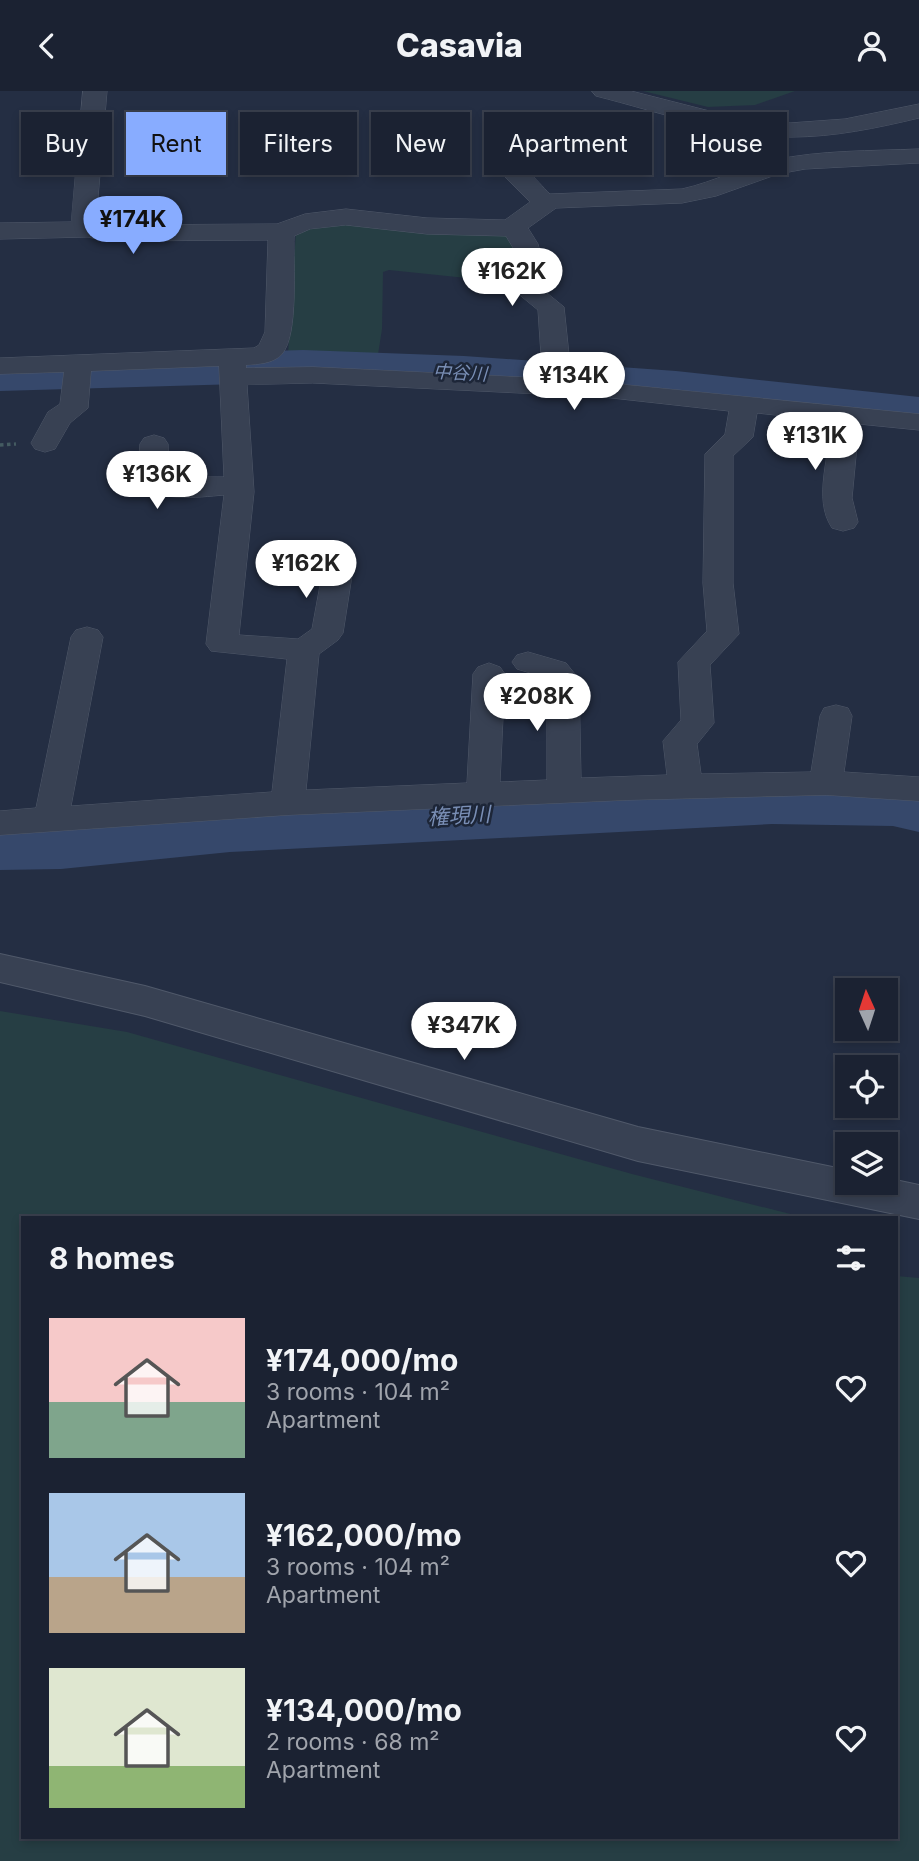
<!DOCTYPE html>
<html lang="en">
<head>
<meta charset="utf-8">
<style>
	:root { --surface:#1b2232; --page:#242a3a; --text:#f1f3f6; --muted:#a0a4ac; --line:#393f4d; --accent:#88acff }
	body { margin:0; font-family:Inter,"Noto Sans JP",sans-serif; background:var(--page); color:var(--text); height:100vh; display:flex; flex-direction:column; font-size:26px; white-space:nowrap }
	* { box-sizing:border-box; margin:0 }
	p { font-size:23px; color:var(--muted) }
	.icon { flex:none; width:38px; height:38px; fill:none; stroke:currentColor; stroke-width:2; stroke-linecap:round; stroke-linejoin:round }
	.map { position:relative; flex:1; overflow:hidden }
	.sheet { position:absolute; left:21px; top:1125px; width:877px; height:623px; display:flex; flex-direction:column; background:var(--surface); border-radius:0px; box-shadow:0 4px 10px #0003,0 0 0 2px var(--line) }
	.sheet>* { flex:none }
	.banner { position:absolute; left:21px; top:21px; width:878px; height:63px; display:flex; gap:14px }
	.needle { width:46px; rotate:357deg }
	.tools { position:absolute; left:835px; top:887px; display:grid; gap:14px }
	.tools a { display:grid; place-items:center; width:63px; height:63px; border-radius:0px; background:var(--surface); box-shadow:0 4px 10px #0003,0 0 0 2px var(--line); font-size:35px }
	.price { position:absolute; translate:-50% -60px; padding:0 16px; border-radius:24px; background:#fff; color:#222; font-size:23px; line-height:46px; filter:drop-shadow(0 2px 4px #0008) }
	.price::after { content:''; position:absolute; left:50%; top:42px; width:21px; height:16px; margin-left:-10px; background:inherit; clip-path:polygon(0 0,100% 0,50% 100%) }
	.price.active { background:var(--accent); color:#111 }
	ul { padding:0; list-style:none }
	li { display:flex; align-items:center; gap:21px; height:175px; padding:0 28px }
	li span { display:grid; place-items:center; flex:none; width:196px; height:140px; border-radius:0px; color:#555 }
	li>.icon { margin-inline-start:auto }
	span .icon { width:84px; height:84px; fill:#fffc; stroke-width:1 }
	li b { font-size:30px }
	h2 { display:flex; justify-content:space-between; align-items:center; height:84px; padding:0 28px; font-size:30px }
	.pill { padding:0 24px; border-radius:0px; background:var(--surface); box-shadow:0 4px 10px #0003,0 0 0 2px var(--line); font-size:24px; line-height:63px }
	.pill.active { background:var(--accent); color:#111 }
	header { display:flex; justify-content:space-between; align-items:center; height:91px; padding:0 28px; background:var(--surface); font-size:32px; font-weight:800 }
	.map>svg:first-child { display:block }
	.green { fill:#263e44 }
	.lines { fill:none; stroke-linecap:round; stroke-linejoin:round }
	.river { fill:#36486b; fill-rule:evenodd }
	.minor-casing { stroke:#50596a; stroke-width:1 }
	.tertiary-casing { stroke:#50596a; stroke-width:2 }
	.path { stroke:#445b61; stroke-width:3.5; stroke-dasharray:3.5 3.5; stroke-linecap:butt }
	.minor { fill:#384153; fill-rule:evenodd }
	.tertiary { fill:#384153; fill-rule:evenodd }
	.labels { text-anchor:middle; stroke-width:5; stroke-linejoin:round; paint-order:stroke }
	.far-water-label { font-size:18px; font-style:italic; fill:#7a8fb6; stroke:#1d2638 }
	.water-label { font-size:21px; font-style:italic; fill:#7a8fb6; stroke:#1d2638 }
</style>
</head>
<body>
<header><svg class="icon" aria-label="back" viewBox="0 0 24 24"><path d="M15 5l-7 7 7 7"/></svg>Casavia<svg class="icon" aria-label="person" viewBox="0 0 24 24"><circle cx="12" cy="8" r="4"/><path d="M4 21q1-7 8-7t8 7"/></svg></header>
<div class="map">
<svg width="919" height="1770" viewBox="0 0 919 1770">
	<rect width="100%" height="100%" fill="#242e43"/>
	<g class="green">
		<polygon points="643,0 795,0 755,14 708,16"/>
		<polygon points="323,131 512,145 524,193 389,179 383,181 382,238 377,270 288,263 296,140"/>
		<polygon points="0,920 127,941 632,1083 806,1127 23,1127 23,1746 896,1746 896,1185 919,1187 919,1770 0,1770"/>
	</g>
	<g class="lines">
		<g class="river">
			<polygon points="303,259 464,265 676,280 919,306 919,338 676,312 464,297 303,291 0,300 0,268"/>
			<polygon points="772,687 893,689 919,695 919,741 893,735 772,733 230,761 61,778 0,779 0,731 61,730 230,713"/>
		</g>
		<defs>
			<g id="minor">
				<path d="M83,0H107L96,130L107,134L277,133L305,123L346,118L427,127L505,129L530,111L494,75L497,70C519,64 536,90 550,103L682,98C714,91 743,75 774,69C821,59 871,60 919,58V72L805,78L778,83L716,105L682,112L556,117L528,137L538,153L547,189L542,198L564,216L569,264L567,288L919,323V339L859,333L852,407L858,431L854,437L843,440L832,437C812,407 831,364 830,330L757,322L753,346L733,365V492L739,543L710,574L714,632L697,653L701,683L811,681L820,625L824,617L836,614L848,617L852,625L844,681L919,686V710L826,704L628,709L288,724L0,744V720L36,717L71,546L76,539L87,536L98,539L103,546L71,715L272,701L287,568L211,560L206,553L224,404C198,406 154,413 137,388L140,353L144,347L154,344L164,347L168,353L169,386H224L219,275L91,280L88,317L70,332L55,358L45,361L35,358L31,352L48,321L60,313L64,281L0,283V267L254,257L259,254L265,241L268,149L107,150L88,146L0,148V132L71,131ZM346,134L427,143L506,145L515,160L521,189L516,201L538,219L541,264L539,287L313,276L246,277V274C258,273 273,273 282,263C299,244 293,172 294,145L310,138ZM313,292L603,306L729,320L725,343L705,363L703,492L707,540L678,571L681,629L663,650L667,684L581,687L579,588L566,572L528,561L517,564L512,571L517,578L544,586L547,590V689L500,691L505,583L500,576L489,572L478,576L473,583L467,692L306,699L319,563L338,549L343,542L353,478L349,471L338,468L327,471L323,478L312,538L298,548L239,544L254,401L247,294Z"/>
				<path d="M592,0H631L729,25L790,32L845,28L919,13V27C877,37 834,46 791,46C724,45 660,21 596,5Z"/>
			</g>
			<polygon id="tertiary" points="0,863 145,895 638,1036 847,1079 847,1092 886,1092 886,1087 919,1094 919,1128 638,1070 145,925 0,891"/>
		</defs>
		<use href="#minor" class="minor-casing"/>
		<use href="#tertiary" class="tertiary-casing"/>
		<polyline class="path" points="0,354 16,353"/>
		<use href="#minor" class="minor"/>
		<use href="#tertiary" class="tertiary"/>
	</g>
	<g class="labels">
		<g class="far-water-label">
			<text transform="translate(460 282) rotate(3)" y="6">中谷川</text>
		</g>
		<g class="water-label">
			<text transform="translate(459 725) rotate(-3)" y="7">権現川</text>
		</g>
	</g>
</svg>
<div class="tools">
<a><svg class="needle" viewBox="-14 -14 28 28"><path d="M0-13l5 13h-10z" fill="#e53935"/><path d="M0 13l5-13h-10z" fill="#a0a4ac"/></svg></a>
<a><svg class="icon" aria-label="locate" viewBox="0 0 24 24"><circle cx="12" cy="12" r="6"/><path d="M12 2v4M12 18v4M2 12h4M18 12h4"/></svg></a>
<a><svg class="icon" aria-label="layers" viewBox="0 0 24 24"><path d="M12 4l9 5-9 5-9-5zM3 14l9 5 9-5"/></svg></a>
</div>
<b class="price active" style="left:133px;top:165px">¥174K</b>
<b class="price" style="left:512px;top:217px">¥162K</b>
<b class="price" style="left:574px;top:321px">¥134K</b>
<b class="price" style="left:815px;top:381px">¥131K</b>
<b class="price" style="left:157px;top:420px">¥136K</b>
<b class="price" style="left:306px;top:509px">¥162K</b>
<b class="price" style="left:537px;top:642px">¥208K</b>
<b class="price" style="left:464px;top:971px">¥347K</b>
<div class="banner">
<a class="pill">Buy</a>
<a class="pill active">Rent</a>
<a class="pill">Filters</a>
<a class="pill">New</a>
<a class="pill">Apartment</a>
<a class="pill">House</a>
</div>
<section class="sheet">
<h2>8 homes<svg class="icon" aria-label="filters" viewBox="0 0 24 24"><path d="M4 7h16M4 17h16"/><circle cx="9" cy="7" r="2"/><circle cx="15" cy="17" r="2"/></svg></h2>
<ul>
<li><span style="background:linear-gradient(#f6c9c9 60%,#7fa58c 0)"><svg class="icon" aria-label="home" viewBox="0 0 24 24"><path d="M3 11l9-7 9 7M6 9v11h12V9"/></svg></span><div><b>¥174,000/mo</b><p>3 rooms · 104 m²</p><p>Apartment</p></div><svg class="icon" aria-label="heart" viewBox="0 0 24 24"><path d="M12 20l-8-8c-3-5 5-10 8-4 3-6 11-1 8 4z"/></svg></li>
<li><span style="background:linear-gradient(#a9c7e8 60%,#b9a48a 0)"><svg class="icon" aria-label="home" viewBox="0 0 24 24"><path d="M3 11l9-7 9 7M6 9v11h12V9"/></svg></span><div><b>¥162,000/mo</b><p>3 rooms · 104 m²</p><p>Apartment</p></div><svg class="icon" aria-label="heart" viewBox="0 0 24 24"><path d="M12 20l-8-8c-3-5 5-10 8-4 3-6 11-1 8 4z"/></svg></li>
<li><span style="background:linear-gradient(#dfe7d0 70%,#8fb573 0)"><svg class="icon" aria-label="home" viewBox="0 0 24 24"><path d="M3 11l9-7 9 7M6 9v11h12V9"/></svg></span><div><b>¥134,000/mo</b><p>2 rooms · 68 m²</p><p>Apartment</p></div><svg class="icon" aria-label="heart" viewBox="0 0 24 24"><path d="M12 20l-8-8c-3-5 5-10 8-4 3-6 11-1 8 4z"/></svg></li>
</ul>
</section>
</div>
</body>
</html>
